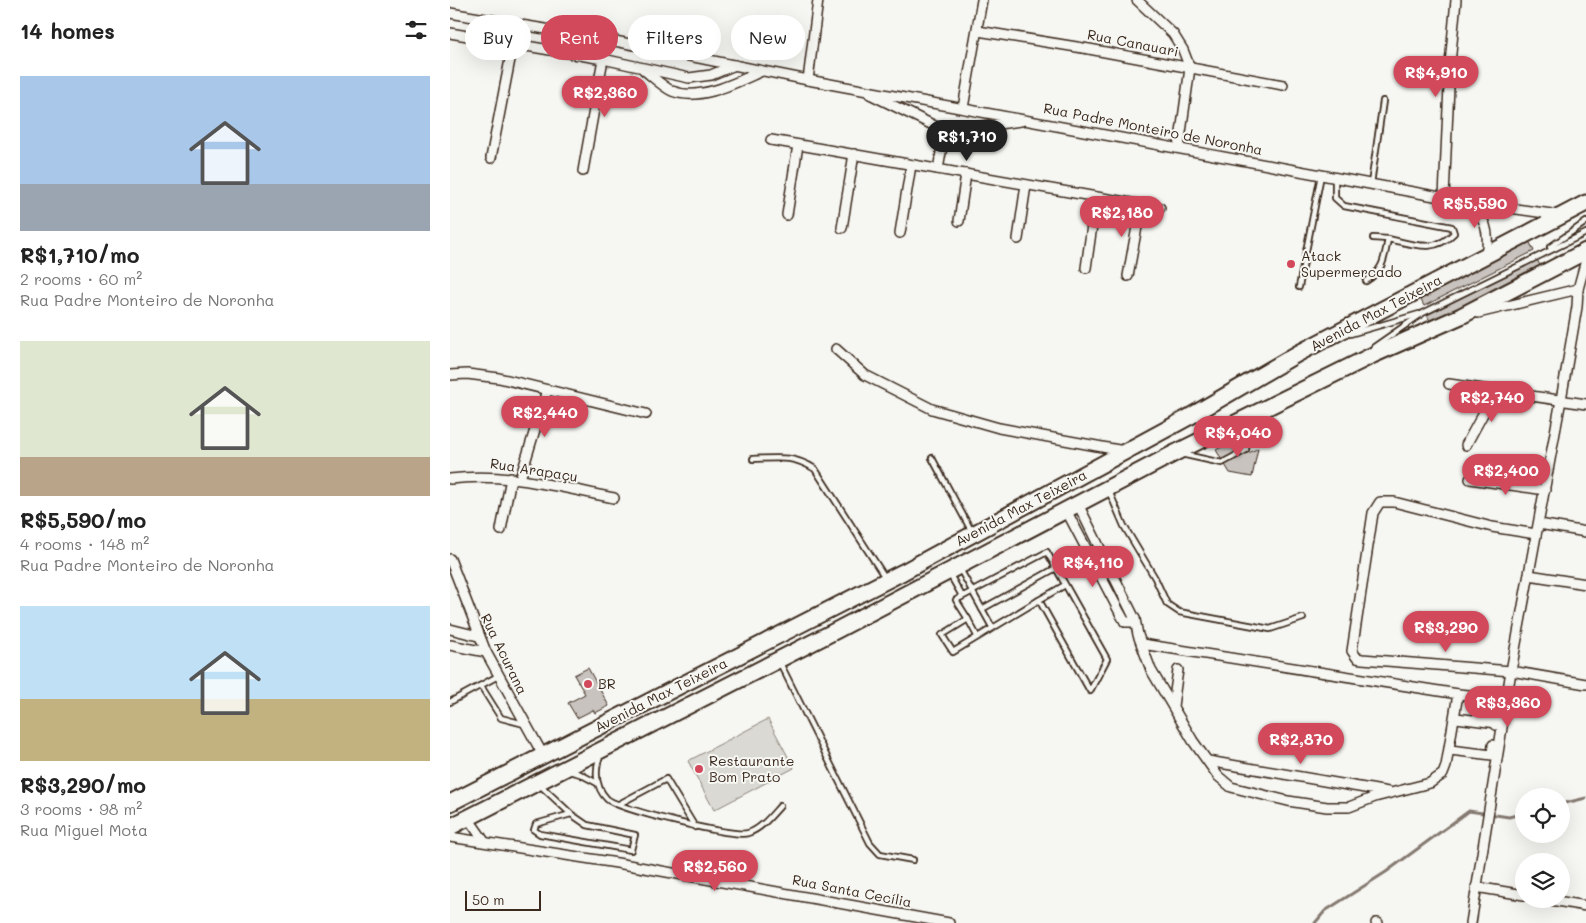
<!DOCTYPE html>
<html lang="en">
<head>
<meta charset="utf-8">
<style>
	:root { --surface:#fff; --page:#f2f2f2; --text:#222; --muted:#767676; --accent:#d1495b }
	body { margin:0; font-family:Mali,sans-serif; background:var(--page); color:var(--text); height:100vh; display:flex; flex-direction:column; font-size:19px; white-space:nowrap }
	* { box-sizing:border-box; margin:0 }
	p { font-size:16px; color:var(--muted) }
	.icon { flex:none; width:28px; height:28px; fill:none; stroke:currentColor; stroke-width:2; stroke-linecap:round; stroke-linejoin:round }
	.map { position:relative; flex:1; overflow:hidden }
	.drawer { display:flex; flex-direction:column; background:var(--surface); width:450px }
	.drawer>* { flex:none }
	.hud { position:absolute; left:15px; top:15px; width:475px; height:45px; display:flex; gap:10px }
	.controls { position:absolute; left:1065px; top:788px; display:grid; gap:10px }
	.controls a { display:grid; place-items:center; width:55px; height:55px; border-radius:50%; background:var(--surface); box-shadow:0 5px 20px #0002; font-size:25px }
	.scale { position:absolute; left:15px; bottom:12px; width:76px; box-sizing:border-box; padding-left:5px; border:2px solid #3b2a1e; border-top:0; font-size:14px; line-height:18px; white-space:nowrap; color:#3b2a1e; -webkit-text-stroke:4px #f6f6f2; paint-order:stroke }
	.price { position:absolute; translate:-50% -42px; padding:0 11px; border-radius:18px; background:var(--accent); color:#fff; font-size:16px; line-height:32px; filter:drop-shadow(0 1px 2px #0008) }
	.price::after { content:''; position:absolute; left:50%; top:30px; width:15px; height:11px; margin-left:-8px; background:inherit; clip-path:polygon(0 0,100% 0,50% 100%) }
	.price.active { background:#222; color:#fff }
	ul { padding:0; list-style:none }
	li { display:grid; align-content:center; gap:10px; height:265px; padding:0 20px }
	li span { display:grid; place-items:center; height:155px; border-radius:0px; color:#555 }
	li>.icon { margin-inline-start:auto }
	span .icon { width:90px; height:90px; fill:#fffc; stroke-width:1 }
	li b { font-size:21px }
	h2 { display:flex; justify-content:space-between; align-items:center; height:60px; padding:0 20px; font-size:21px }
	.pill { padding:0 18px; border-radius:22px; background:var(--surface); box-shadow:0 5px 20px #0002; font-size:18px; line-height:45px }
	.pill.active { background:var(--accent); color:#fff }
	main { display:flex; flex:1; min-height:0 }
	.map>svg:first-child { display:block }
	.green { fill:#dad9d3; stroke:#8a8278 }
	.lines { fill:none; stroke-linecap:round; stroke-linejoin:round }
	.stream { stroke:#857a71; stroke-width:3 }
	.building { fill:#c8c3be; stroke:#3b2a1e }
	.lane-casing { stroke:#3b2a1e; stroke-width:8 }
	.street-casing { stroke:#3b2a1e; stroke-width:12 }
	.primary-casing { stroke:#3b2a1e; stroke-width:19 }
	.lane { stroke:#f6f6f2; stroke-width:4.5 }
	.street { stroke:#f6f6f2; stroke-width:9 }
	.primary { stroke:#f6f6f2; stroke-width:15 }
	.poi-dot { fill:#d1495b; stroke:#f6f6f2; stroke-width:2 }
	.labels { text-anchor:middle; stroke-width:4; stroke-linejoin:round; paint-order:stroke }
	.street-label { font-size:14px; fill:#3b2a1e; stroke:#f6f6f2 }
	.poi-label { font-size:14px; fill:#3b2a1e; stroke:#f6f6f2; text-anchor:start }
</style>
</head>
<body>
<main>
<section class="drawer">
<h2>14 homes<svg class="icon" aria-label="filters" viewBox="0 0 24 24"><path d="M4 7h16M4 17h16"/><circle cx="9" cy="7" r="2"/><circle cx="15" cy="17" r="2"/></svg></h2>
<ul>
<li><span style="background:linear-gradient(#a9c7e8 70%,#9aa5b1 0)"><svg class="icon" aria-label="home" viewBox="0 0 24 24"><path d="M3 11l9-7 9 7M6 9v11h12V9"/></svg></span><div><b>R$1,710/mo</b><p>2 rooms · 60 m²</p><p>Rua Padre Monteiro de Noronha</p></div></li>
<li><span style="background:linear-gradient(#dfe7d0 75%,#b9a48a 0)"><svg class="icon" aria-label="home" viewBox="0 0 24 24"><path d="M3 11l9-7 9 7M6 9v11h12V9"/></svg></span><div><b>R$5,590/mo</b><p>4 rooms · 148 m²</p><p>Rua Padre Monteiro de Noronha</p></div></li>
<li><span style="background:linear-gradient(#bfe0f5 60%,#c2b280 0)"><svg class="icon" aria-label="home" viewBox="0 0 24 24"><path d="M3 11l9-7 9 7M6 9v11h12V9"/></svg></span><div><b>R$3,290/mo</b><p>3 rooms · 98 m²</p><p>Rua Miguel Mota</p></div></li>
</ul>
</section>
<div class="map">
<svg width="1136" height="923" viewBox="0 0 1136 923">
	<rect width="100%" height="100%" fill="#f6f6f2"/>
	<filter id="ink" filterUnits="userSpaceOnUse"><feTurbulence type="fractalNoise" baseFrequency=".02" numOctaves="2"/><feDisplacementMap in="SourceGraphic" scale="10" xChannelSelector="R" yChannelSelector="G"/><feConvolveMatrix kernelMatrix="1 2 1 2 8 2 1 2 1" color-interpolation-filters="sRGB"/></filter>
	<g filter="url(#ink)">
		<polygon class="green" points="318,719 344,768 264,810 238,761"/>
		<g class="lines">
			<g class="stream">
				<polyline points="1111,804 1136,798"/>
				<polyline points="865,923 875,911 936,872 1019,811 1059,817 1074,813"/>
			</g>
		</g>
		<g class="building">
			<polygon points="1079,241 1084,251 974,306 969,296"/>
			<polygon points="1087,260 1093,270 982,325 977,315"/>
			<polygon points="791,436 799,453 808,448 802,477 780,473 766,450"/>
			<polygon points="138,668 159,706 145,713 143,710 127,718 118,703 135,694 124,675"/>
		</g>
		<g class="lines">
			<defs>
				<g id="lane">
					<path d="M885,177V198L894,206L1002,227L1004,233C984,254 964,244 938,239C934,259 934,270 916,281"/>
					<polyline points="921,184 933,101"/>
					<polyline points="923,238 938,239"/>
					<polyline points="1100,247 1136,222"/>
					<polyline points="849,287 871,175"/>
					<polyline points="900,334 969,314"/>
					<polyline points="924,347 973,313 1136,233"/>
					<polyline points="731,454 772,463 796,450 799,419"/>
					<polyline points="482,458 522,532"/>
					<path d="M303,459C328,458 343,455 365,469L436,579"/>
					<polyline points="659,491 674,526 705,578 717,604 729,612 820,629 853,618"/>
					<polygon points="597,552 657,659 640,691 589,600 503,652 492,635 518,619 506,600"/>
					<polyline points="510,569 532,609"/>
					<polyline points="499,573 512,596"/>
					<polyline points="589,600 615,585"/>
					<polyline points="518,619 527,636"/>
					<polyline points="542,627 532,609 606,568"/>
					<polyline points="330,663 420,843 430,854 463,860"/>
					<polyline points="31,686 51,718 74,724"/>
					<polyline points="0,702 48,676"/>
					<path d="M150,755C145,770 145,787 157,799C168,809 283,838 298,833C311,829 321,816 330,806"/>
					<polyline points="119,771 130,774 147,783"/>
					<polyline points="90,785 121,814 137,825 185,835 181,850 90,834 84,830 86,824 121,814"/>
					<polyline points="169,804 216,779 245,827"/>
				</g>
				<g id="street">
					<polyline points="687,0 723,34 733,50 740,68 729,147"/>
					<polyline points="0,13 155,39 358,80 1017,202 1109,215"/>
					<polyline points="528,31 639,49 833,85"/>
					<polyline points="0,33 153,59 239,78 261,75 285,65"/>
					<path d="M194,70C203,77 212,86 222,91C250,102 287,82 312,71"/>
					<polyline points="358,80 368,0"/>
					<polyline points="420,94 495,131 571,121"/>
					<polyline points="513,108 532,0"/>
					<polyline points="321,140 710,208"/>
					<polyline points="41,158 63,44"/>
					<polyline points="488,169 495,131"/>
					<polyline points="133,171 153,59"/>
					<polyline points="994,197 1000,64 1006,0"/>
					<path d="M1017,202C1036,217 1040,232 1036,255"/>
					<polyline points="337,215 348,145"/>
					<polyline points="509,221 516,174"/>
					<polyline points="392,228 404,154"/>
					<polyline points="450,233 461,165"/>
					<polyline points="568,239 576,185"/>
					<polyline points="636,268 646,197"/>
					<polyline points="678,276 691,205"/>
					<polyline points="1028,313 1128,289"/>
					<polyline points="386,349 415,375 482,409 549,428 674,451"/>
					<polyline points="0,375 17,374 49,378 196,414"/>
					<polyline points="999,384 1136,404"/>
					<polyline points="1016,445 1046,390"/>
					<path d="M0,479C56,472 110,487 164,498"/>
					<polyline points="70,479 97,390"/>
					<polyline points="1020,479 1095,490"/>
					<polyline points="628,504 685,619 688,635 701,670 743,741 768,776 781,787 838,801 877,807 899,807 925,797 980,783 993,774 996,766 1008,694 692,644"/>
					<polyline points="616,510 670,613 675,622 683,622 685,619"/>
					<polyline points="1089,524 1136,532"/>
					<polyline points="51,530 61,478"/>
					<polyline points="1086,534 1042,527 944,502 930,502 923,513 902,651 907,658 912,659 1061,671 1136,684"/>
					<polyline points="0,559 36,652 93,755"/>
					<polyline points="1079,575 1136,584"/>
					<polyline points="0,629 28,636"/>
					<polyline points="0,645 36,652"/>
					<polyline points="1008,694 1050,698 1046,725"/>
					<polyline points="723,706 728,670"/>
					<polyline points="1006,718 1047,723"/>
					<polyline points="1000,750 1042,755 1043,745"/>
					<polyline points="758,761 938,792"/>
					<polyline points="18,818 34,841"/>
					<polyline points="0,837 167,863 499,923"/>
					<polyline points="1026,887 1074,895"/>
					<polyline points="1095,899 1136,906"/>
					<polyline points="926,923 928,923"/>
					<polyline points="1021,923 1061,671 1111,400 1127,307 1128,289 1136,260"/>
				</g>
				<g id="primary">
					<polyline points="0,803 453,572 739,417 847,354 1136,203"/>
					<polyline points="0,827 387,630 725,453 923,355 1011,316 1136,251"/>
				</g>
			</defs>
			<use href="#lane" class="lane-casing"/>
			<use href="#street" class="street-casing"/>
			<use href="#primary" class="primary-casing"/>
			<use href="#lane" class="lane"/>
			<use href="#street" class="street"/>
			<use href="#primary" class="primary"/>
		</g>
	</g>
	<g class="poi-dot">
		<circle cx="841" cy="264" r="5"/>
		<circle cx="138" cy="684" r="5"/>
		<circle cx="249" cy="769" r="5"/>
	</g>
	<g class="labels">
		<g class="street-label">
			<text transform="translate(683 43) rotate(11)" y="5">Rua Canauari</text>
			<text transform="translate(703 129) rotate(11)" y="5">Rua Padre Monteiro de Noronha</text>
			<text transform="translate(926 313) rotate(-28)" y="5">Avenida Max Teixeira</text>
			<text transform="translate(84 470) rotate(9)" y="5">Rua Arapaçu</text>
			<text transform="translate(571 508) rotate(-28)" y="5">Avenida Max Teixeira</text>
			<text transform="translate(54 654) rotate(64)" y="5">Rua Acurana</text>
			<text transform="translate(211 695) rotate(-27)" y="5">Avenida Max Teixeira</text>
			<text transform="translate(402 891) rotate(11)" y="5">Rua Santa Cecília</text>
		</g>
		<g class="poi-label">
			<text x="851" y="261">Atack<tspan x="851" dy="16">Supermercado</tspan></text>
			<text x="148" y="689">BR</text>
			<text x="259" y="766">Restaurante<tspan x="259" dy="16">Bom Prato</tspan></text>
		</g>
	</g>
</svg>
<div class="controls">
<a><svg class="icon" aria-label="locate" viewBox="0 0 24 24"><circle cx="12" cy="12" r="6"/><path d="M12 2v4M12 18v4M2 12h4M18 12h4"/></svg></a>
<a><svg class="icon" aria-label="layers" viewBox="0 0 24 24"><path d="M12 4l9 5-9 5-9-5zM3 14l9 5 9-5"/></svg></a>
</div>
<div class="scale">50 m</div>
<b class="price" style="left:986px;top:98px">R$4,910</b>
<b class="price" style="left:155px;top:118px">R$2,360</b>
<b class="price active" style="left:517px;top:162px">R$1,710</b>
<b class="price" style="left:1025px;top:229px">R$5,590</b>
<b class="price" style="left:672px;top:238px">R$2,180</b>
<b class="price" style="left:1042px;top:423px">R$2,740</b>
<b class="price" style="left:95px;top:438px">R$2,440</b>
<b class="price" style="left:788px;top:458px">R$4,040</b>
<b class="price" style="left:1056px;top:496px">R$2,400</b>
<b class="price" style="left:643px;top:588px">R$4,110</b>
<b class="price" style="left:996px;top:653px">R$3,290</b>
<b class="price" style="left:1058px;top:728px">R$3,360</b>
<b class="price" style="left:851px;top:765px">R$2,870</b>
<b class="price" style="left:265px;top:892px">R$2,560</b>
<div class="hud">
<a class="pill">Buy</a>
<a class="pill active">Rent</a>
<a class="pill">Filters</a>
<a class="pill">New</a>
</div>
</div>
</main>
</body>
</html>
